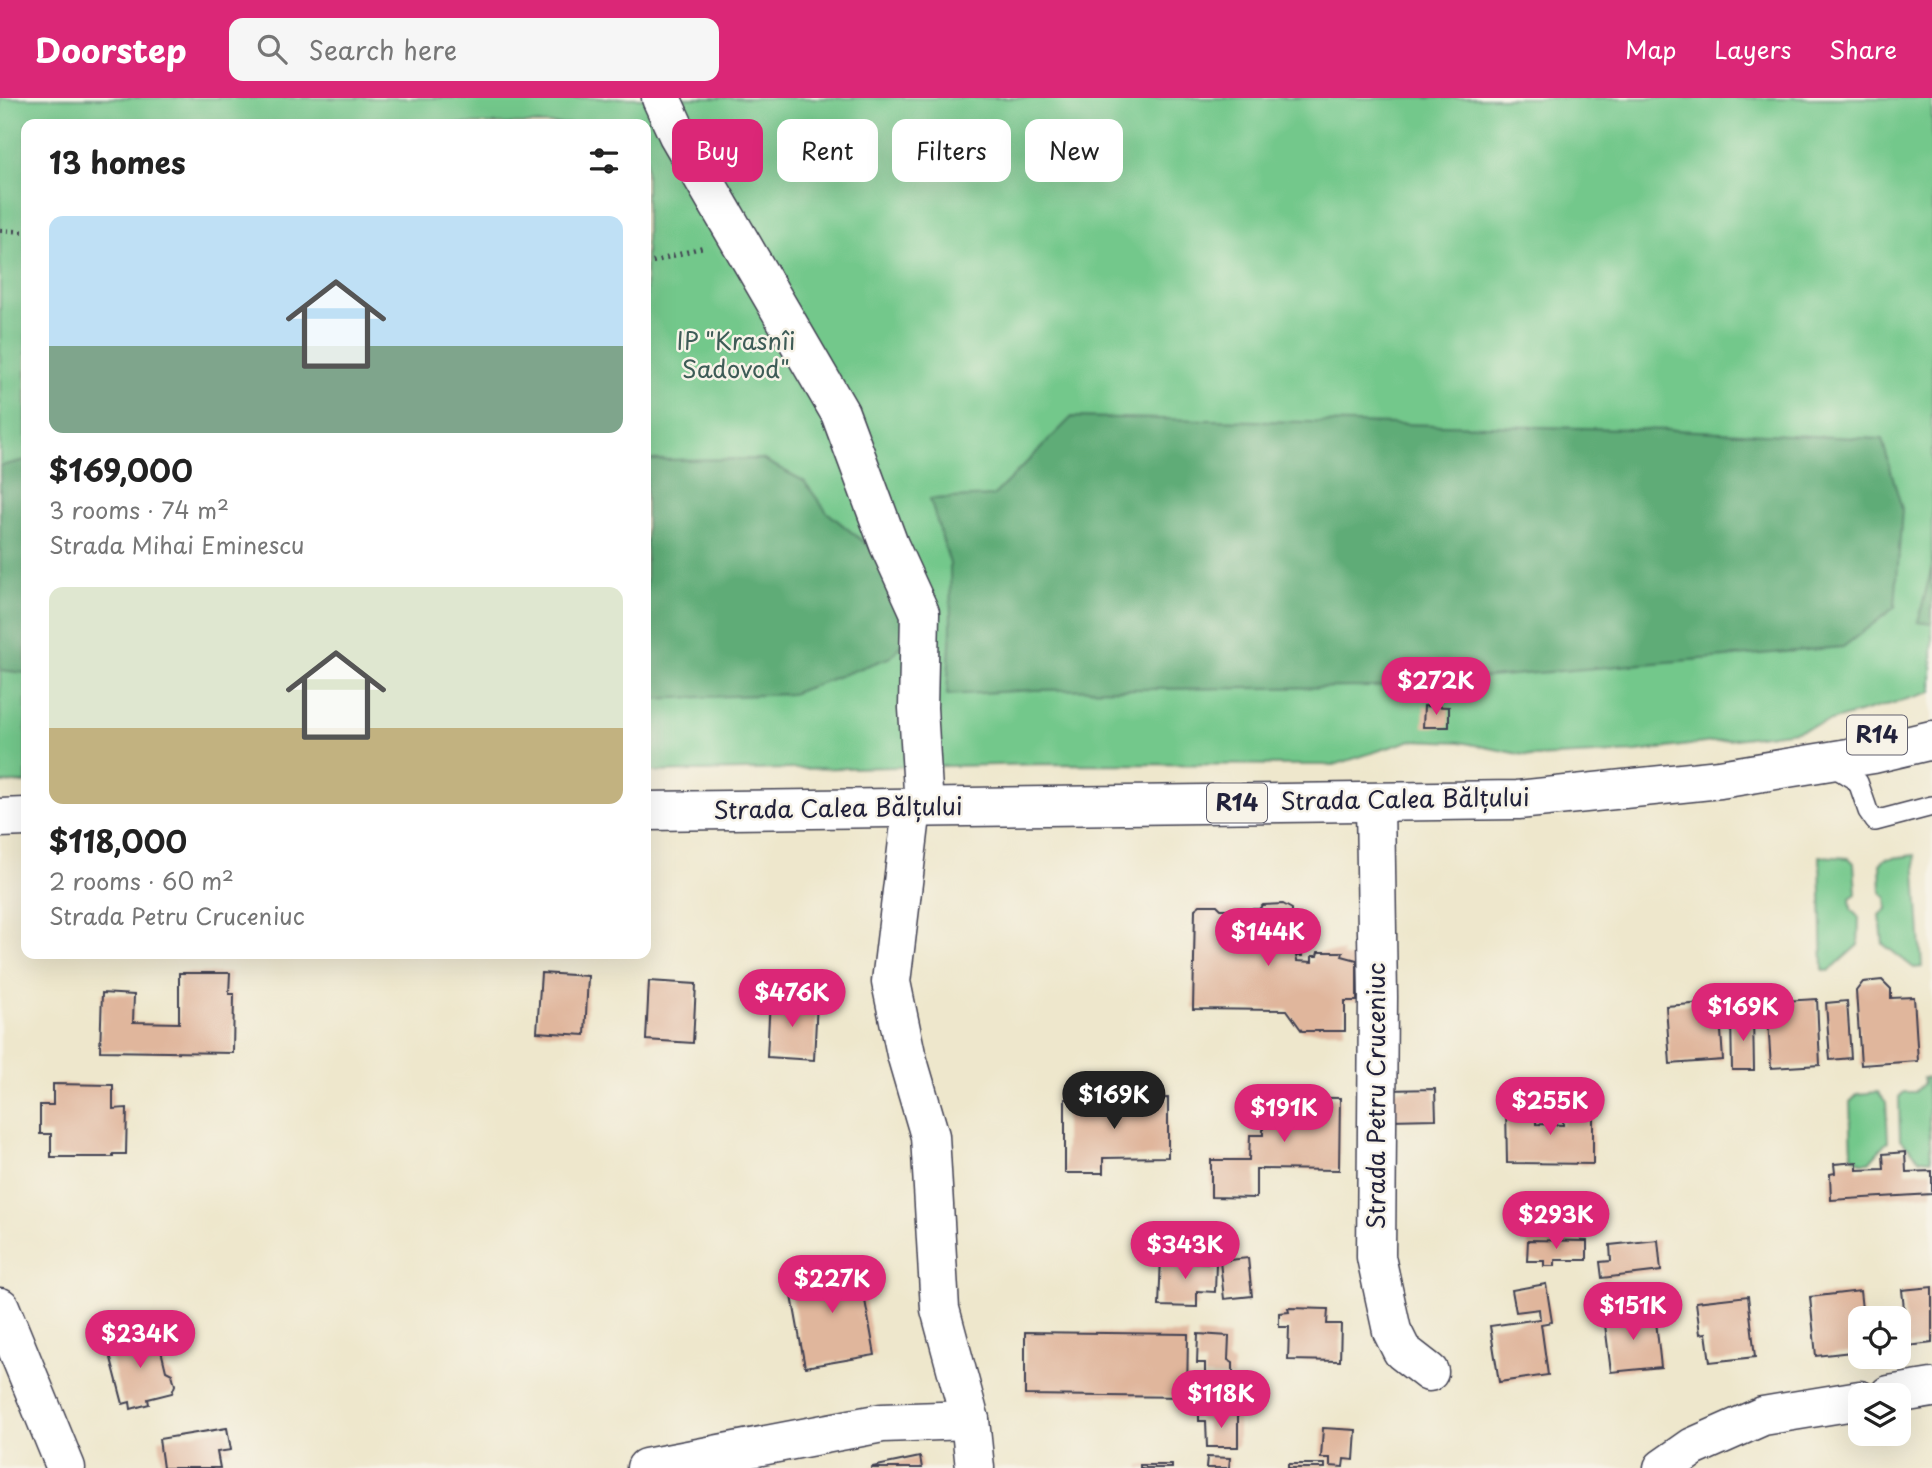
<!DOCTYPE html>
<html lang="en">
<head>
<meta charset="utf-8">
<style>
	:root { --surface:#fff; --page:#f6f6f6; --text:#222; --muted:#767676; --accent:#db2777 }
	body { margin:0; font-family:"Playpen Sans",sans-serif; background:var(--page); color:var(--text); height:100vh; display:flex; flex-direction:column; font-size:26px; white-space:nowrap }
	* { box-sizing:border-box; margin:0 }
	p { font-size:23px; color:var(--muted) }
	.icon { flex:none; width:38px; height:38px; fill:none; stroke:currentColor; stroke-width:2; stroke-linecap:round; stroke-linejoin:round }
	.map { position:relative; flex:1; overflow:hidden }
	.details { position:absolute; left:21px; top:21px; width:630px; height:840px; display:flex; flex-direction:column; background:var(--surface); border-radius:14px; box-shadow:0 7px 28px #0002 }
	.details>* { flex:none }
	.top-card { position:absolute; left:672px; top:21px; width:665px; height:63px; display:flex; gap:14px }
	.controls { position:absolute; left:1848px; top:1208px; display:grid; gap:14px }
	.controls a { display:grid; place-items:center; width:63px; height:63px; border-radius:14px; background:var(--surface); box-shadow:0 7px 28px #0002; font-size:35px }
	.price { position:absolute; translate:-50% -60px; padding:0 16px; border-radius:24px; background:var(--accent); color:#fff; font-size:23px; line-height:46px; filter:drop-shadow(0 2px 4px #0008) }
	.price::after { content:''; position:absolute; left:50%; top:42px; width:21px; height:16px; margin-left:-10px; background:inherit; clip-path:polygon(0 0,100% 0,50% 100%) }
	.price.selected { background:#222; color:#fff }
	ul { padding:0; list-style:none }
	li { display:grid; align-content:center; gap:14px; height:371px; padding:0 28px }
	li span { display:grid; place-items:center; height:217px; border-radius:14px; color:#555 }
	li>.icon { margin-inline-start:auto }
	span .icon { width:126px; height:126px; fill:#fffc; stroke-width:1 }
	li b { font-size:30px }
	h2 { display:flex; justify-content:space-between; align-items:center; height:84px; padding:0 28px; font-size:30px }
	.pill { padding:0 24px; border-radius:14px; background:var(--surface); box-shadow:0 7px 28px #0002; font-size:24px; line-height:63px }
	.pill.selected { background:var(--accent); color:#fff }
	header { display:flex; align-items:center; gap:42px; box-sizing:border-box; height:98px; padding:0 35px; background:var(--accent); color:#fff }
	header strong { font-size:33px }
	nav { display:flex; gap:38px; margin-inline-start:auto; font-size:24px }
	.search { width:490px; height:63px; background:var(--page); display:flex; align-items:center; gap:18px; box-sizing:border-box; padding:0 24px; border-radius:14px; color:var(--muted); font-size:26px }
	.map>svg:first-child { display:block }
	.green { fill:#73c88b; stroke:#4a7563; stroke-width:2 }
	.forest { fill:#5eac77; stroke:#406759; stroke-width:2 }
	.building { fill:#e0b69c }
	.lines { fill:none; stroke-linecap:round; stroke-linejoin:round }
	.service-casing { stroke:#414051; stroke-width:22 }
	.minor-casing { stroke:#414051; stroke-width:41 }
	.primary-casing { stroke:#414051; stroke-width:41 }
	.path { stroke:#414051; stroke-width:4.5; stroke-dasharray:2 5; stroke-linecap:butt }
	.service { stroke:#fff; stroke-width:19 }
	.minor { stroke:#fff; stroke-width:38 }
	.primary { stroke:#fff; stroke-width:38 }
	.labels { text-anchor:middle; stroke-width:5; stroke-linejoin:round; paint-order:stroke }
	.shield { fill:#f7f3e8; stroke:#62616f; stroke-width:2 }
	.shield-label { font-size:23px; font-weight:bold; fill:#22223b }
	.park-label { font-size:24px; fill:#3e5c57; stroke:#f7f3e8 }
	.street-label { font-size:24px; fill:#22223b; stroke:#f7f3e8 }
</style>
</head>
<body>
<header>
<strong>Doorstep</strong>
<div class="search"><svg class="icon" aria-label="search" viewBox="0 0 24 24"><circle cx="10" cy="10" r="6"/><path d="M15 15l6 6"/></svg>Search here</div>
<nav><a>Map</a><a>Layers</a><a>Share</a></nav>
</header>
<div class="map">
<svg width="1932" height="1370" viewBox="0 0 1932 1370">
	<rect width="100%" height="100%" fill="#f7f3e8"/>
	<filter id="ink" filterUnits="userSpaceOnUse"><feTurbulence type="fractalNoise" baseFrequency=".0143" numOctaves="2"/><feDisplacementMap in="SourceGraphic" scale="14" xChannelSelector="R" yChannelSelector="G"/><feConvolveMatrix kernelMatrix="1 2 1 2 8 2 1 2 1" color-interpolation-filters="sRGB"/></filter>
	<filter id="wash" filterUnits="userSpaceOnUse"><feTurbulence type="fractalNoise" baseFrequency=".00686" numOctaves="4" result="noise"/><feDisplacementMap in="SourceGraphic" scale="28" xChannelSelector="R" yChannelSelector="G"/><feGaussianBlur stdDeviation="1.57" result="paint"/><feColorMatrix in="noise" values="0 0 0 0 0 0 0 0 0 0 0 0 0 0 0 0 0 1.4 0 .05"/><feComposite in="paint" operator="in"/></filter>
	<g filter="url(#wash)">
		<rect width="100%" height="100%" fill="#eee7cc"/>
		<g class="green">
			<polygon points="0,0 1932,0 1932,594 1796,633 1636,654 1534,659 1460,644 1412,642 1334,667 1052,666 646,674 646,26 26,26 26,685 0,685"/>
			<polygon points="1915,757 1922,869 1914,870 1883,846 1880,817 1887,811 1886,799 1881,794 1880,766 1885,761"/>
			<polygon points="1820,758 1849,760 1854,765 1856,796 1850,800 1851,811 1859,820 1858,847 1829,873 1823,872"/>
			<polygon points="1923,980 1927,980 1931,1062 1920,1061 1900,1041 1899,999 1904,994 1915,994 1924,985"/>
			<polygon points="1878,994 1886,1004 1888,1043 1869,1064 1861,1064 1852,1057 1850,1004 1858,996"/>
		</g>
		<g class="forest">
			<polygon points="1072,319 1675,332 1882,341 1902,411 1895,509 1843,549 1373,589 1034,592 947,597 951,531 950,466 930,401 993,398"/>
			<polygon points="762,361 804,383 827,414 871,450 916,529 891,559 791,596 646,601 646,362"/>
			<polygon points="26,362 26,575 0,572 0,368"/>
			<polygon points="1932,469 1932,526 1918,524"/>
		</g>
		<g id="blocks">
			<g class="building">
				<polygon points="1424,608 1449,609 1449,629 1423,629"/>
				<polygon points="1283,806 1292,811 1292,826 1302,831 1302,858 1296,858 1297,863 1312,864 1312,858 1317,858 1318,854 1343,854 1342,858 1357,862 1357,903 1345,903 1345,933 1302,933 1287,912 1193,911 1195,811 1200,807 1217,807 1221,811 1259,811 1263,807"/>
				<polygon points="179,875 230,875 229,896 234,896 233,955 100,953 102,895 134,897 133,924 179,925"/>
				<polygon points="541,875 588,878 585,937 537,934"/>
				<polygon points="1882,882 1891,891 1891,900 1914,899 1918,963 1861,967 1856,893 1863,884"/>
				<polygon points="649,883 696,886 693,945 646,942"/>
				<polygon points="770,900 817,903 814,962 767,959"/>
				<polygon points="1817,901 1820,967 1771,970 1767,904"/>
				<polygon points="1847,903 1851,960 1830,962 1826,905"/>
				<polygon points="1719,904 1723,962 1670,966 1666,908"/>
				<polygon points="1753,918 1754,972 1732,972 1731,919"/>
				<polygon points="53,986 113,987 113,1011 127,1010 126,1056 113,1056 113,1059 51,1059 51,1036 40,1036 40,1007 53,1007"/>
				<polygon points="1435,991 1436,1021 1389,1022 1388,992"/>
				<polygon points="1263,999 1340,1000 1339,1072 1256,1071 1256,1100 1211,1099 1211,1062 1249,1062 1250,1037 1263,1037"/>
				<polygon points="1168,1000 1168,1059 1103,1060 1103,1075 1065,1075 1065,1001"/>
				<polygon points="1506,1007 1536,1007 1536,1026 1563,1027 1564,1007 1593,1007 1593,1066 1507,1065"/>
				<polygon points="1905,1054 1906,1074 1932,1073 1932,1096 1831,1102 1830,1076 1835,1075 1834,1066 1857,1064 1857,1072 1884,1071 1883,1056"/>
				<polygon points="1528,1142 1587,1143 1587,1162 1555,1162 1555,1168 1544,1168 1544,1163 1527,1163"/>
				<polygon points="1658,1142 1661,1173 1602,1180 1600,1164 1611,1163 1610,1147"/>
				<polygon points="1161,1159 1194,1160 1193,1164 1216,1165 1215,1194 1197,1193 1197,1209 1159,1208"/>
				<polygon points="1248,1160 1252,1198 1224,1201 1220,1163"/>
				<polygon points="858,1164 875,1257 805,1269 788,1176"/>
				<polygon points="1546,1186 1552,1224 1541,1226 1548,1277 1499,1284 1490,1228 1540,1221 1539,1211 1516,1214 1512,1192"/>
				<polygon points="1932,1189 1932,1245 1908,1248 1902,1192"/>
				<polygon points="1860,1193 1863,1220 1860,1220 1860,1253 1816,1258 1810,1199"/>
				<polygon points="1748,1198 1755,1259 1710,1264 1706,1235 1700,1236 1696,1204"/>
				<polygon points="1288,1210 1328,1211 1327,1226 1341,1226 1340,1263 1288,1262 1289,1229 1279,1229 1279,1215 1289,1214"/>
				<polygon points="1655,1214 1661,1269 1611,1274 1604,1219"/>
				<polygon points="149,1234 152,1246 159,1244 166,1273 172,1276 175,1287 172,1295 148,1301 149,1306 131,1311 130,1304 123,1306 107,1245"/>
				<polygon points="1025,1234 1188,1236 1187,1299 1025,1297"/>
				<polygon points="1198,1236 1229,1238 1228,1262 1233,1265 1233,1279 1205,1278 1205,1265 1197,1265"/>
				<polygon points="1238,1315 1238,1349 1207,1349 1206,1323 1199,1323 1199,1316"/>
				<polygon points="227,1330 231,1352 217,1354 220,1370 163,1370 159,1341"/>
				<polygon points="1323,1330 1356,1332 1354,1362 1344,1361 1343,1369 1330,1368 1330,1360 1321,1360"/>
				<polygon points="920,1359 922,1370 872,1370 872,1369"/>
				<polygon points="1207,1359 1230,1360 1229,1370 1206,1370"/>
				<rect x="1288" y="1366" width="37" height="4"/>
				<rect x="1140" y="1367" width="32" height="3"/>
			</g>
		</g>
	</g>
	<g filter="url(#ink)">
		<use href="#blocks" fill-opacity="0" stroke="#414051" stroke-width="2"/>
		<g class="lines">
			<defs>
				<polyline id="service" points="1829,666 1858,684 1868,713 1875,723 1932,708"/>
				<g id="minor">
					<polyline points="661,0 678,37 840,315 889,447 920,515 918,610 924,710"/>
					<polyline points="1375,705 1378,899 1376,1159 1392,1233 1402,1253 1429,1274"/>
					<polyline points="912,710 891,884 906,956 930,1038 940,1211 970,1322 975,1370"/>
					<polyline points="0,1209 66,1370"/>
					<polyline points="1889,1297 1932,1290"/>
					<polyline points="646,1370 882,1325 970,1322"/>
					<polyline points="1663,1370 1693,1349 1763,1318 1860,1302"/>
				</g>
				<g id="primary">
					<polyline points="646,713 1518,702 1720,681 1873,656 1932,642"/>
					<polyline points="0,720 26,719"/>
				</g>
			</defs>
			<use href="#service" class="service-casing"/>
			<use href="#minor" class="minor-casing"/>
			<use href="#primary" class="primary-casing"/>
			<g class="path">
				<polyline points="0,132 26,134"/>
				<polyline points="646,166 703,149"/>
			</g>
			<use href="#service" class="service"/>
			<use href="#minor" class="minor"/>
			<use href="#primary" class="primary"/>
		</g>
	</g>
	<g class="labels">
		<g class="shield">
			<rect x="1847" y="617.5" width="60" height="39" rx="5"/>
			<rect x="1207" y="685.5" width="60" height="39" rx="5"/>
		</g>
		<g class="shield-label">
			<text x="1877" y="645">R14</text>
			<text x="1237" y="713">R14</text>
		</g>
		<g class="park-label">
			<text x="736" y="252">IP "Krasnîi<tspan x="736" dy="28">Sadovod"</tspan></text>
		</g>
		<g class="street-label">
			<text transform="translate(1405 702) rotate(-1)" y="8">Strada Calea Bălțului</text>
			<text transform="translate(838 711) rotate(-1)" y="8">Strada Calea Bălțului</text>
			<text transform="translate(1377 998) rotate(-90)" y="8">Strada Petru Cruceniuc</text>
		</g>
	</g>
</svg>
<div class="controls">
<a><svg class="icon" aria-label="locate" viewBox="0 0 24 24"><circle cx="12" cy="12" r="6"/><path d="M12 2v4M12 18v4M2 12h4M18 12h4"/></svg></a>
<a><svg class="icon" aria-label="layers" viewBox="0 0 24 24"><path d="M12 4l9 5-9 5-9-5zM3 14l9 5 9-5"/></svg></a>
</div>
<b class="price" style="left:1436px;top:619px">$272K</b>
<b class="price" style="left:1268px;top:870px">$144K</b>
<b class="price" style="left:792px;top:931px">$476K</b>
<b class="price" style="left:1743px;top:945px">$169K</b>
<b class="price selected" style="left:1114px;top:1033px">$169K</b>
<b class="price" style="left:1550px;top:1039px">$255K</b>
<b class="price" style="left:1284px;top:1046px">$191K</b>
<b class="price" style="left:1556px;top:1153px">$293K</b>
<b class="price" style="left:1185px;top:1183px">$343K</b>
<b class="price" style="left:832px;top:1217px">$227K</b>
<b class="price" style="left:1633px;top:1244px">$151K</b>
<b class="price" style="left:140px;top:1272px">$234K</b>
<b class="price" style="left:1221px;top:1332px">$118K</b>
<div class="top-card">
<a class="pill selected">Buy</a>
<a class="pill">Rent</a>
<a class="pill">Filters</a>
<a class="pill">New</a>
</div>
<section class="details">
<h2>13 homes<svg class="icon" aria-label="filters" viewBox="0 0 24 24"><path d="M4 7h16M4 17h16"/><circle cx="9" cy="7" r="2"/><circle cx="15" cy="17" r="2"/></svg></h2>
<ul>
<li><span style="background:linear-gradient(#bfe0f5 60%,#7fa58c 0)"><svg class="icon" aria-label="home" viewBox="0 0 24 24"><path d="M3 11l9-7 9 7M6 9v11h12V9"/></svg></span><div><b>$169,000</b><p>3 rooms · 74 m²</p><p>Strada Mihai Eminescu</p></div></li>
<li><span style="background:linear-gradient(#dfe7d0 65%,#c2b280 0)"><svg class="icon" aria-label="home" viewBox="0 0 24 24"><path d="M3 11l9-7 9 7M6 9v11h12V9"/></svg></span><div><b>$118,000</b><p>2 rooms · 60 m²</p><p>Strada Petru Cruceniuc</p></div></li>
</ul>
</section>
</div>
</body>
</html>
